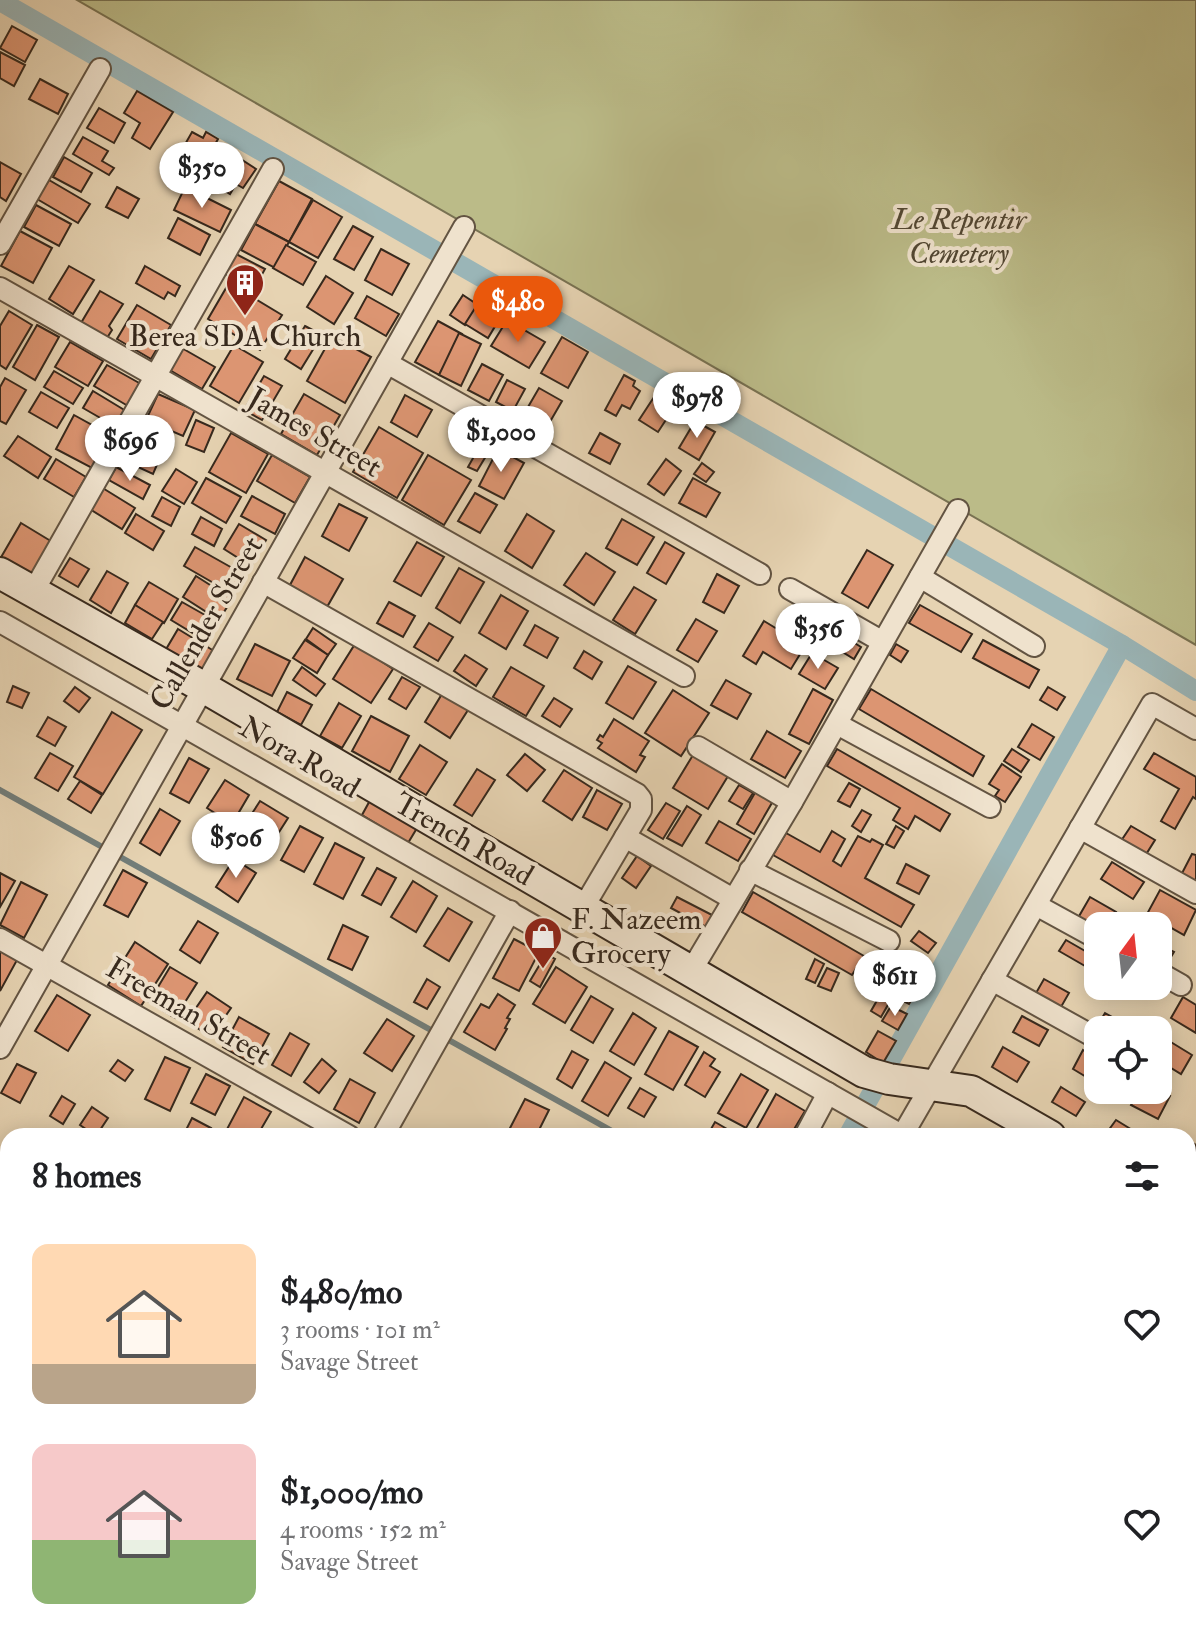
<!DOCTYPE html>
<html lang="en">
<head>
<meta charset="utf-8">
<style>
	:root { --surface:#fff; --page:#f6f6f6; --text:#202124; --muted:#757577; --accent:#ea580c }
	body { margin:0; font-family:"IM FELL Double Pica",serif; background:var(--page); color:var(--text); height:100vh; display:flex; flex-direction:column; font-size:30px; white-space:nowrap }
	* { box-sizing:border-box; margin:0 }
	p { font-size:26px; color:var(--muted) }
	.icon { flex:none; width:44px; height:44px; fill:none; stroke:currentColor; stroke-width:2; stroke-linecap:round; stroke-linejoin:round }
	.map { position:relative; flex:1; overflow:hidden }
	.drawer { position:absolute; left:0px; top:1128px; width:1196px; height:514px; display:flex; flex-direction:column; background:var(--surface); border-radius:24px 24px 0 0; box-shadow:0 4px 20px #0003 }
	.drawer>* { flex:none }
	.needle { width:52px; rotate:15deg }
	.controls { position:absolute; left:1084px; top:912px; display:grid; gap:16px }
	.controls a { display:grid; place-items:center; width:88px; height:88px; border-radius:16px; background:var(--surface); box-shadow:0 4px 20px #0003; font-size:40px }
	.price { position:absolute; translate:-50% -68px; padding:0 18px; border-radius:28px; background:#fff; color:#222; font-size:26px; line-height:52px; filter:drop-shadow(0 2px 4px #0008) }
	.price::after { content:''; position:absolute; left:50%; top:48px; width:24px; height:18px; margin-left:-12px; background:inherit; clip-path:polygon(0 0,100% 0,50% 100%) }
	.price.on { background:var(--accent); color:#fff }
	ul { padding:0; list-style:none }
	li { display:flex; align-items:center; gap:24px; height:200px; padding:0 32px }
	li span { display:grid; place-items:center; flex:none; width:224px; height:160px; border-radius:16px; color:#555 }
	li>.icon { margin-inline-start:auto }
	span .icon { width:96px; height:96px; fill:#fffc; stroke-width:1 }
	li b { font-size:34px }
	h2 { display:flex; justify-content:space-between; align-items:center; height:96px; padding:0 32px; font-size:34px }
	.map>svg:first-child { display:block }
	.green { fill:#bb8; stroke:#797252; stroke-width:2 }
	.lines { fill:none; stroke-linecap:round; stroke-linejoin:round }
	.stream { stroke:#727d79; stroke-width:6 }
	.canal { stroke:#9ab5b7; stroke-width:20 }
	.building { fill:#dc9572; stroke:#37291d; stroke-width:2 }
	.street-casing { stroke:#635442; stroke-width:24 }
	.secondary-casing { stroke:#37291d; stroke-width:34 }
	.street { stroke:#efe2cd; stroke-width:20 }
	.secondary { stroke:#efe2cd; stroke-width:30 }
	.labels { text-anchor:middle; stroke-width:8; stroke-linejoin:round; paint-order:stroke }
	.park-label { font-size:30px; font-style:italic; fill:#514632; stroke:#efe2cd }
	.poi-label { font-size:30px; fill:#37291d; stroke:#efe2cd }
	.street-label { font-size:30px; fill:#37291d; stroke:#efe2cd }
</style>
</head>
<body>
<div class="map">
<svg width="1196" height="1641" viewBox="0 0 1196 1641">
	<rect width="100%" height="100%" fill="#e6d3b2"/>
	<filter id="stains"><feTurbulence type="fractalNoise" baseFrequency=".0025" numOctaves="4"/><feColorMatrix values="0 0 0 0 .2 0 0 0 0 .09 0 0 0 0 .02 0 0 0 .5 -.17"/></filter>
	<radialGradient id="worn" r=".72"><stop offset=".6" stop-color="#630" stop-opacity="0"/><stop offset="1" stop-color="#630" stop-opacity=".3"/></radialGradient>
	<polygon class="green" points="77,0 1196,0 1196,645"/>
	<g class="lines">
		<g class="stream">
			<polyline points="0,790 621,1136"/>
			<polyline points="0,1210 8,1215"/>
			<polyline points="0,1394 8,1399"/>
			<polyline points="421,1634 433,1641"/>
			<polyline points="785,1634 797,1641"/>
		</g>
		<g class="canal">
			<polyline points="0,1 1122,645 1196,691"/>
			<polyline points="848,1136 1122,645"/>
		</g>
	</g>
	<g class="building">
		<polygon points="12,26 37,40 25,62 0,48"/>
		<polygon points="0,52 25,65 14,86 0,78"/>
		<polygon points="40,79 68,94 58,114 29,99"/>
		<polygon points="137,91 173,112 150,149 132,138 140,123 124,113"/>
		<polygon points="99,108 125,123 114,143 87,128"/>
		<polygon points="192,132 203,138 206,132 218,139 194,182 171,169"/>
		<polygon points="83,137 108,151 102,161 114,168 109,175 73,154"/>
		<polygon points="233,154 256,169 243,188 236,184 230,194 214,184"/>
		<polygon points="64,157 92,173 81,192 53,177"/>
		<polygon points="0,162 21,174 6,201 0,197"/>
		<polygon points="49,180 90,204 78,223 37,199"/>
		<polygon points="279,181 312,199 289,242 255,224"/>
		<polygon points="117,187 139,199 128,218 106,207"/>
		<polygon points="185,187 231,210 220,232 174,210"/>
		<polygon points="313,200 342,217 318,258 289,242"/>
		<polygon points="36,205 71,224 59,246 24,227"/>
		<polygon points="178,218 210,235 200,255 168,238"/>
		<polygon points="255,224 289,242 275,268 241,250"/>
		<polygon points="353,226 373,237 354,270 334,259"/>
		<polygon points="20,231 52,248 33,283 1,266"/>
		<polygon points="286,245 316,262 303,285 273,268"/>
		<polygon points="381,249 409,264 392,295 365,280"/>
		<polygon points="236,254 265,269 254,289 225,274"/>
		<polygon points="69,266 94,280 73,314 49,299"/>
		<polygon points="145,266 180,286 175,296 168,292 164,299 136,283"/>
		<polygon points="326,276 353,293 334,324 307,307"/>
		<polygon points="229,283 282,315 260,350 208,319"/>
		<polygon points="100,291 123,304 109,326 112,330 107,338 81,323"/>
		<polygon points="463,295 478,305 465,325 450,315"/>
		<polygon points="367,296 399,314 386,336 355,318"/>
		<polygon points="137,305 171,325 151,359 117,339"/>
		<polygon points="477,305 500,318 488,338 465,324"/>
		<polygon points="9,311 32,325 6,369 0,365 0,326"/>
		<polygon points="507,320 545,342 529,368 491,346"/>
		<polygon points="438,321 462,334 439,375 415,362"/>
		<polygon points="37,325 59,337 35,380 13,367"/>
		<polygon points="305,326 322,335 301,369 285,359"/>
		<polygon points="459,333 481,344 461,386 439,375"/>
		<polygon points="332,336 371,357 345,403 307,381"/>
		<polygon points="562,337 588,352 568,388 541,373"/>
		<polygon points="70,342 103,361 88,386 55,367"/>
		<polygon points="234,345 263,362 239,403 210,386"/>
		<polygon points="180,347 215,367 202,389 168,369"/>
		<polygon points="482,364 503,375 489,401 468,390"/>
		<polygon points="107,365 141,384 128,406 94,386"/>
		<polygon points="54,371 83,388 73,404 44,387"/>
		<polygon points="624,375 635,381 633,386 640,391 630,409 622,405 616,416 605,410"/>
		<polygon points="264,376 282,386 262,420 244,410"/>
		<polygon points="5,378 26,390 6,424 0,421 0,387"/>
		<polygon points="507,380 525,389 513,411 496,402"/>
		<polygon points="539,388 562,401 547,427 524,414"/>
		<polygon points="93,391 126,411 116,427 83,408"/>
		<polygon points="41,392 69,408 57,428 29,412"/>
		<polygon points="158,394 195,410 183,436 146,420"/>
		<polygon points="304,394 340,415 317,455 281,434"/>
		<polygon points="405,395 432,410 417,437 391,422"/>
		<polygon points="654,397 673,409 658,432 639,420"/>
		<polygon points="74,415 110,435 92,468 56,449"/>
		<polygon points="196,420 214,428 204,452 186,445"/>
		<polygon points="146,421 171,434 160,455 134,441"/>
		<polygon points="695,421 715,432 699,460 679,448"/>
		<polygon points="379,427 423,453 397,498 353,472"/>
		<polygon points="231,433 268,454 246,493 209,472"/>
		<polygon points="600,433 620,444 610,464 589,453"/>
		<polygon points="18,436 51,457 38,478 4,456"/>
		<polygon points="133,448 159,460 153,474 127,462"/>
		<polygon points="498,449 524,463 504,499 479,486"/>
		<polygon points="477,451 486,456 477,471 468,467"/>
		<polygon points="272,455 310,477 295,503 257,481"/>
		<polygon points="428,455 471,480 444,525 402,500"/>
		<polygon points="56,459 86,477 74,497 44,479"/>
		<polygon points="666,459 681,471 664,495 648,484"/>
		<polygon points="702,463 714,472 706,482 694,474"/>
		<polygon points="116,467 150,485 143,499 109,480"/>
		<polygon points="176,469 197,482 184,504 162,491"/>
		<polygon points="206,478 241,497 226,523 192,503"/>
		<polygon points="693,478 720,493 706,517 679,503"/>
		<polygon points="101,487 135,508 122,529 88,508"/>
		<polygon points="475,493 497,505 480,533 458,521"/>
		<polygon points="252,496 285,514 275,534 241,516"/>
		<polygon points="162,497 180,507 171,526 152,516"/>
		<polygon points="339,504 367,518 349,551 322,536"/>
		<polygon points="136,514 164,531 153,550 125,533"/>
		<polygon points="527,514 554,531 532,568 505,551"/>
		<polygon points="201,517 222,529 214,546 192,534"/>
		<polygon points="622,519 654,537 637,565 606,548"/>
		<polygon points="21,523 54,543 32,578 0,559"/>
		<polygon points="239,524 266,540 251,566 224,549"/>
		<polygon points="417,542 444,557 421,596 394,581"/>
		<polygon points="665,542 684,553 666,584 647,573"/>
		<polygon points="195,547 243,574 231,593 184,566"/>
		<polygon points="867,550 893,565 868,608 842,593"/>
		<polygon points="586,553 615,572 594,605 564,585"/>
		<polygon points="305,557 343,579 327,607 290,585"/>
		<polygon points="70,558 89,569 78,587 59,576"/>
		<polygon points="459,568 484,582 460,623 436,608"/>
		<polygon points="107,571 128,583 111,613 90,600"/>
		<polygon points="717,574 739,586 724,613 703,602"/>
		<polygon points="196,576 232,599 219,620 183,597"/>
		<polygon points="149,582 178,599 164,623 135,605"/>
		<polygon points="634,587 656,600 635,634 613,620"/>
		<polygon points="501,595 528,611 506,649 479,633"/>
		<polygon points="182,602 212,619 201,638 171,620"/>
		<polygon points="389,602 415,616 403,637 377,623"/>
		<polygon points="135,605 163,622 152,639 125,623"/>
		<polygon points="920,605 972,634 961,652 909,623"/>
		<polygon points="696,619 717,631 698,662 677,650"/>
		<polygon points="764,621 805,646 791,669 763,652 756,664 743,656"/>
		<polygon points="429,623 453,637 438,661 414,647"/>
		<polygon points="535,625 558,638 547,658 524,645"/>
		<polygon points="313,628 336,644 328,655 306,639"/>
		<polygon points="830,628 861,647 854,659 823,640"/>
		<polygon points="178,629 214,651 200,673 165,651"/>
		<polygon points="305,640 328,655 317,673 293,658"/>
		<polygon points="983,640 1039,670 1029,688 973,658"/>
		<polygon points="255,644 290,661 272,696 237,679"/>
		<polygon points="355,644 393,669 371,703 333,679"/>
		<polygon points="896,644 908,651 901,662 890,655"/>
		<polygon points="584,651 602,662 592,679 574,668"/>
		<polygon points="812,653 838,668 825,689 799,674"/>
		<polygon points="465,655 487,669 476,686 454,671"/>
		<polygon points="628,666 656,682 633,719 606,703"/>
		<polygon points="302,667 325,684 316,696 293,680"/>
		<polygon points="511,667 544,686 526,716 493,697"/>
		<polygon points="402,677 420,687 406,709 389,699"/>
		<polygon points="726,680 751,694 737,719 711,705"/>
		<polygon points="13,686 29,693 22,708 7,702"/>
		<polygon points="75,687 90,698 79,712 64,701"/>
		<polygon points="1048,687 1065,697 1057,710 1040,700"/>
		<polygon points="813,689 833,700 809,744 789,734"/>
		<polygon points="871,689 984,756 973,776 859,709"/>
		<polygon points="673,690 709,713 681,756 645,733"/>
		<polygon points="287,692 312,705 301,725 277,712"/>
		<polygon points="442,694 468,710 450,738 425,722"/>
		<polygon points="554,698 572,709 560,727 542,716"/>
		<polygon points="339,703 361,716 342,748 320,736"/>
		<polygon points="112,712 142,730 103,794 74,777"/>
		<polygon points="371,716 409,736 390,772 352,751"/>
		<polygon points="48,717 66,727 55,746 37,736"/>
		<polygon points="614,719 649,741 640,755 645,757 636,772 598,748 602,743 597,740 600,735 603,737"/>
		<polygon points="1032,724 1054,737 1040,760 1018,747"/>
		<polygon points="767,731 801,751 785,778 751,759"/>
		<polygon points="420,745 447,762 426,795 399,779"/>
		<polygon points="837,749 950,814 940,831 915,816 908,829 893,820 900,808 827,766"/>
		<polygon points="1012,749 1029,760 1021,772 1004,761"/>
		<polygon points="50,753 73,766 58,791 35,778"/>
		<polygon points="1154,753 1196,777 1196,799 1193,797 1175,829 1161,821 1179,789 1144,769"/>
		<polygon points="525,754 545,770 527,791 507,775"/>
		<polygon points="693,755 728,776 708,809 673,788"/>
		<polygon points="189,758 209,769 189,803 170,793"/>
		<polygon points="1002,764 1021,777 1005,802 995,796 999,790 989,784"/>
		<polygon points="477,769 495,780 472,816 454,805"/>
		<polygon points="564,770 592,788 572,820 543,801"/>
		<polygon points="225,780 249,795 232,824 207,808"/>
		<polygon points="80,781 102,795 91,813 68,799"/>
		<polygon points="849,783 860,789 850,807 838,801"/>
		<polygon points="739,785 753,793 743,809 729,801"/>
		<polygon points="597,790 622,804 607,830 583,817"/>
		<polygon points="756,791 773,801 754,834 737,824"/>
		<polygon points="373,795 420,823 408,843 362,815"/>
		<polygon points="260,801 288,818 265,854 237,837"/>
		<polygon points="666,803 680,811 663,839 648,830"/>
		<polygon points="687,806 701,815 682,846 667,838"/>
		<polygon points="160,809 180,821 160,855 140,843"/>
		<polygon points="862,810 871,815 861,832 852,826"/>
		<polygon points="719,821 751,839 738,861 706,843"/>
		<polygon points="300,826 323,838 304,872 281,860"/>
		<polygon points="896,826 904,831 894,848 886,844"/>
		<polygon points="1131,826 1155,840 1145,856 1121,841"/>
		<polygon points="832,831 845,839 833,861 841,866 858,836 870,842 872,839 883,845 865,878 914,905 901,927 773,855 786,833 820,852"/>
		<polygon points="335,843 364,858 343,899 314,884"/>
		<polygon points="1192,854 1196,855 1196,885 1180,877"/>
		<polygon points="637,856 651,866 636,888 622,878"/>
		<polygon points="234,859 256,873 238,902 216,887"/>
		<polygon points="1112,862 1144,882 1133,899 1101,879"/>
		<polygon points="906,864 929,876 919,894 897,883"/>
		<polygon points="377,868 396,878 381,905 362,895"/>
		<polygon points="123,870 147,883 128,917 104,905"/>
		<polygon points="0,873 15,881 0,907"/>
		<polygon points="413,881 437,896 416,932 391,917"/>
		<polygon points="21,882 47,895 24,938 0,925"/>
		<polygon points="1160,890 1196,910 1184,935 1147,914"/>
		<polygon points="753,892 864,956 852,975 742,912"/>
		<polygon points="677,897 712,915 706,927 671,908"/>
		<polygon points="1090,897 1116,912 1109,926 1098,926 1098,930 1078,918"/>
		<polygon points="448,908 472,922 449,961 424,946"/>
		<polygon points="198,921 218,933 200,963 180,950"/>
		<polygon points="343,925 368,937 352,970 328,959"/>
		<polygon points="919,931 936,943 928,953 911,941"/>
		<polygon points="514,939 539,952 519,991 493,978"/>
		<polygon points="1066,940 1092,955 1085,966 1059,951"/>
		<polygon points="135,942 168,964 141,1006 108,985"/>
		<polygon points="1158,944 1174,952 1165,967 1158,963"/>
		<polygon points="0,951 17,960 0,991"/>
		<polygon points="546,954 555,959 540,987 530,981"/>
		<polygon points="815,959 824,964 815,983 806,979"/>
		<polygon points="170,967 197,983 175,1018 149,1002"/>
		<polygon points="556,967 587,987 565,1023 533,1004"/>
		<polygon points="827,968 839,973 831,991 818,986"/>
		<polygon points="891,975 918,989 909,1004 882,990"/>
		<polygon points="427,979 440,987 427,1009 414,1002"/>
		<polygon points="1044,979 1069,993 1061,1007 1036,993"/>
		<polygon points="207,992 231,1008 211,1037 187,1021"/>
		<polygon points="498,994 515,1005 507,1018 510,1019 505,1028 507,1029 495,1050 464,1032 481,1004 489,1008"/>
		<polygon points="57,995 90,1015 68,1051 35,1031"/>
		<polygon points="591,996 613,1009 593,1043 571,1030"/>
		<polygon points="879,997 889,1003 881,1017 871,1011"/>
		<polygon points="1183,997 1196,1005 1196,1033 1171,1018"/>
		<polygon points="891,1006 907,1014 898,1030 882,1021"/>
		<polygon points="633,1013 656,1028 634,1065 610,1051"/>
		<polygon points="1105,1013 1130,1027 1128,1030 1096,1028"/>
		<polygon points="1022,1016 1048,1030 1039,1046 1013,1032"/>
		<polygon points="239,1017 269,1034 253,1064 223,1047"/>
		<polygon points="387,1019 414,1036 392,1071 364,1053"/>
		<polygon points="669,1031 698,1047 673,1090 645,1074"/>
		<polygon points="878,1031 896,1041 883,1063 866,1052"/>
		<polygon points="290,1033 309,1044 291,1076 272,1065"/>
		<polygon points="1161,1036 1192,1055 1181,1074 1158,1060 1158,1040"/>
		<polygon points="1003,1047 1029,1062 1017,1082 992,1067"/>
		<polygon points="1083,1050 1098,1059 1098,1084 1073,1069"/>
		<polygon points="572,1051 588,1060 572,1088 557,1079"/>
		<polygon points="704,1052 715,1059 710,1066 720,1072 705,1097 685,1085"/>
		<polygon points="165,1057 190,1068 170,1111 145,1099"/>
		<polygon points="322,1059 336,1071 319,1093 304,1082"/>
		<polygon points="118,1060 133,1070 125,1081 110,1071"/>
		<polygon points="605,1062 631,1078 608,1116 582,1101"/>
		<polygon points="17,1064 36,1073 20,1103 1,1093"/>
		<polygon points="206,1074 230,1086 215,1115 191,1103"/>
		<polygon points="741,1074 768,1090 746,1128 718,1113"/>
		<polygon points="350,1079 375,1093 359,1123 334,1109"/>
		<polygon points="1061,1087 1085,1102 1076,1116 1052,1102"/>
		<polygon points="640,1088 656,1097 644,1117 628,1108"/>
		<polygon points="1139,1090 1158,1090 1170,1096 1158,1119 1131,1105"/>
		<polygon points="776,1094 805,1111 790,1136 767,1136 756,1130"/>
		<polygon points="62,1096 75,1104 63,1124 50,1116"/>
		<polygon points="244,1097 271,1112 257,1136 235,1136 226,1131"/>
		<polygon points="525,1099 549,1110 536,1136 516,1136 508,1132"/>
		<polygon points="92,1107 108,1118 96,1136 80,1125"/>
		<polygon points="192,1118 211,1128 207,1136 183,1136"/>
		<polygon points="1116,1120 1142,1136 1116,1136 1108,1131"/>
		<polygon points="715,1122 739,1136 707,1136"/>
		<polygon points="1188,1140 1196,1145 1196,1198 1188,1193"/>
		<polygon points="8,1292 8,1323 0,1318 0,1305"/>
		<polygon points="8,1527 8,1607 0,1603 0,1541"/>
		<polygon points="62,1634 109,1634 106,1641 58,1641"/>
		<polygon points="199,1634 239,1634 251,1641 200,1641 196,1639"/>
		<polygon points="556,1634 619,1634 631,1641 568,1641"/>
		<polygon points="974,1634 1009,1634 1005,1641 970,1641"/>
		<polygon points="1077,1634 1124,1634 1120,1641 1082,1641 1084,1638"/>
	</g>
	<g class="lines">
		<defs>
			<g id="street">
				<polyline points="0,244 100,69"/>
				<polyline points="0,288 684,676"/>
				<polyline points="387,363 760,574"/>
				<polyline points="920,577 1034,646"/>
				<polyline points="263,582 637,794 641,799 641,810 583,908"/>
				<polyline points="790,589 883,642"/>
				<polyline points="33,592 273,169"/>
				<polyline points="0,622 903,1136"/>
				<polyline points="837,724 990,807"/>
				<polyline points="698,747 792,802"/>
				<polyline points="1080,828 1196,893"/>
				<polyline points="625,837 733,899"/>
				<polyline points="750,870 889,941"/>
				<polyline points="1036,905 1098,939"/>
				<polyline points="0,939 349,1136"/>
				<polyline points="691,971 792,802 958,510"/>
				<polyline points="1158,972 1181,985"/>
				<polyline points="992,980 1098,1039"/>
				<polyline points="0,1048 464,227"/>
				<polyline points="383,1136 510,911"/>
				<polyline points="805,1136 828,1093"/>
				<polyline points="902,1136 1152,704 1196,729"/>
				<polyline points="0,1168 8,1172"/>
				<polyline points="0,1250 8,1255"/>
				<polyline points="1188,1299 1196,1304"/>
				<polyline points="1188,1575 1196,1561"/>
				<polyline points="1188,1620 1196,1625"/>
				<polyline points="678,1634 690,1641"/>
			</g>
			<g id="secondary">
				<polyline points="0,573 203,687 864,1072 889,1079 971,1091 1050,1136"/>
				<polyline points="1188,1214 1196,1219"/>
				<polyline points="0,1460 8,1464"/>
				<polyline points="314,1634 326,1641"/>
			</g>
		</defs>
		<use href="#street" class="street-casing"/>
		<use href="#secondary" class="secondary-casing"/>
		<use href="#street" class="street"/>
		<use href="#secondary" class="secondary"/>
	</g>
	<defs>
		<symbol id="building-pin" viewBox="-11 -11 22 30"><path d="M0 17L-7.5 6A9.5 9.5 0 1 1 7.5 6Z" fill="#8f2418" stroke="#efe2cd"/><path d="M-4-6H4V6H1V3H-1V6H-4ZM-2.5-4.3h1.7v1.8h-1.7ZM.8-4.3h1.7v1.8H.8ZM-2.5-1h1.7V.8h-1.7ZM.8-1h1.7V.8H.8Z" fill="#fff"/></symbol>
		<symbol id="shop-pin" viewBox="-11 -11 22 30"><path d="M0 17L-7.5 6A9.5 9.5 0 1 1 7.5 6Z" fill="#8f2418" stroke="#efe2cd"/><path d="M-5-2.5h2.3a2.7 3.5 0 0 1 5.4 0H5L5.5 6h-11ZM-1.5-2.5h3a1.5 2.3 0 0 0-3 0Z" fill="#fff"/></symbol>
	</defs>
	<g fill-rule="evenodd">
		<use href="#building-pin" x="223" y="261" width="44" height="60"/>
		<use href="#shop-pin" x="521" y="914" width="44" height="60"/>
	</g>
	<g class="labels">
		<g class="park-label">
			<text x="959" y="229">Le Repentir<tspan x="959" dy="34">Cemetery</tspan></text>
		</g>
		<g class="poi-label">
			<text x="245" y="346">Berea SDA Church</text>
			<text x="571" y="929" text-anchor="start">F. Nazeem<tspan x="571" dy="34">Grocery</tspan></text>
		</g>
		<g class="street-label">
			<text transform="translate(315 432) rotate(30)" y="10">James Street</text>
			<text transform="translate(206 623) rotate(-60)" y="10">Callender Street</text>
			<text transform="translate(300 757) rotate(30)" y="10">Nora Road</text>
			<text transform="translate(464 839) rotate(30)" y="10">Trench Road</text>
			<text transform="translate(189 1011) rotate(30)" y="10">Freeman Street</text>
		</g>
	</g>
	<rect width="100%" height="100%" filter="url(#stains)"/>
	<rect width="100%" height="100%" fill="url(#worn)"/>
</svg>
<div class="controls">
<a><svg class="needle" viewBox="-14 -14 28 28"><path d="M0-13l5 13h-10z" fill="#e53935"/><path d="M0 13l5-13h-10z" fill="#757577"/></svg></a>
<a><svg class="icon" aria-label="locate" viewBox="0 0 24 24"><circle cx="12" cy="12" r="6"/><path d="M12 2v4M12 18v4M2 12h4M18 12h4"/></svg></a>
</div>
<b class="price" style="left:202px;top:210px">$350</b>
<b class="price on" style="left:518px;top:344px">$480</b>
<b class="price" style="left:697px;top:440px">$978</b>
<b class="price" style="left:501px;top:474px">$1,000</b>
<b class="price" style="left:130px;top:483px">$696</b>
<b class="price" style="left:818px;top:671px">$356</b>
<b class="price" style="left:236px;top:880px">$506</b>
<b class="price" style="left:895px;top:1018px">$611</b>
<section class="drawer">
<h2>8 homes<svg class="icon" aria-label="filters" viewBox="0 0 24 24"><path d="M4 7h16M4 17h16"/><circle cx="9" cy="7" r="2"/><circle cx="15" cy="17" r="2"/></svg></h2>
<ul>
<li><span style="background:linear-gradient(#ffd9b3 75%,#b9a48a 0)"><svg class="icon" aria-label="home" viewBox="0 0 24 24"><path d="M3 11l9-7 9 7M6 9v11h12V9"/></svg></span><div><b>$480/mo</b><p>3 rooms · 101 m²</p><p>Savage Street</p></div><svg class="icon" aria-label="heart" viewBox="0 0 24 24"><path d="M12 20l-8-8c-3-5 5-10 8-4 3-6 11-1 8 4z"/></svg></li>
<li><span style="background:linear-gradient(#f6c9c9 60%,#8fb573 0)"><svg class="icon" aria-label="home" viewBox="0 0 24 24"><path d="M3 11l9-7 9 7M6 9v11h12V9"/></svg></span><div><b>$1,000/mo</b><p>4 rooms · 152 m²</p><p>Savage Street</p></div><svg class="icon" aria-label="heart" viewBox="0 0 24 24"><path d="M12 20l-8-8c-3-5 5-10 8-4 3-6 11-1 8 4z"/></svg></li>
</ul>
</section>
</div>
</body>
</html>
